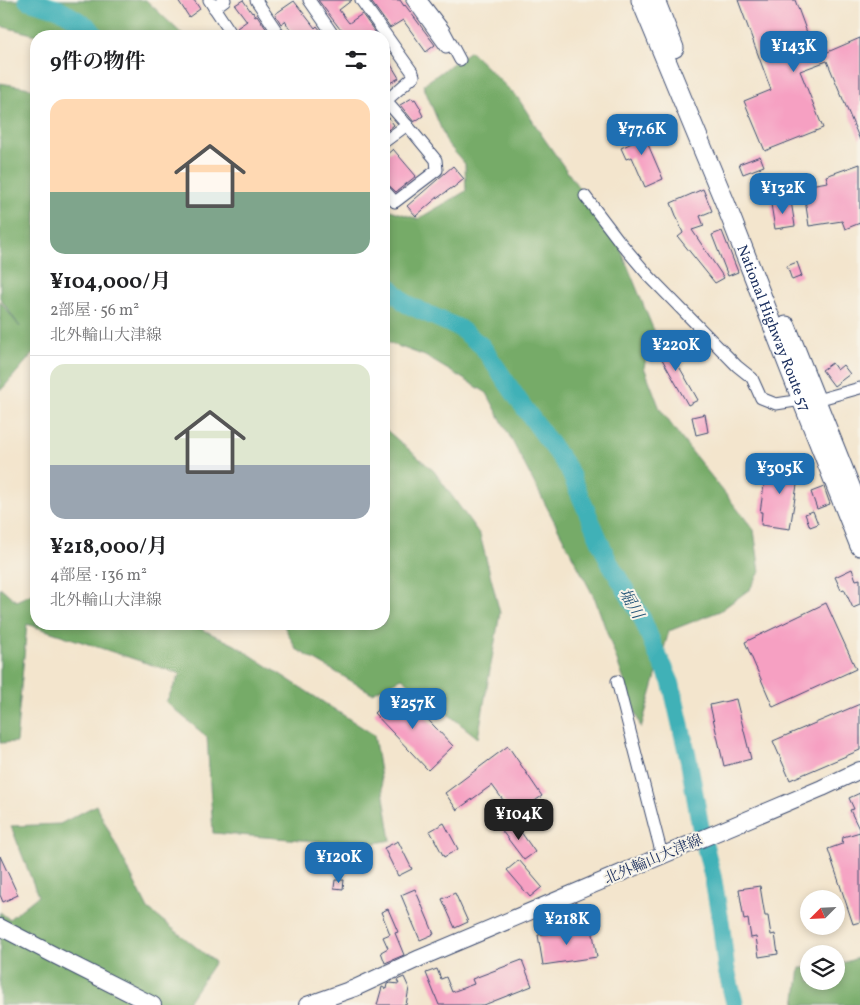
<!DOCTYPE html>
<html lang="ja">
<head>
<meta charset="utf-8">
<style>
	:root { --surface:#fff; --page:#f6f6f6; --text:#202124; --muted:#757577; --line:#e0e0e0; --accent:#1f6fb2 }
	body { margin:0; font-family:Vollkorn,"Noto Serif JP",serif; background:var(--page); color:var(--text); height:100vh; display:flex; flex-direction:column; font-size:19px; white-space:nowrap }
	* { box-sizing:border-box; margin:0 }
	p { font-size:16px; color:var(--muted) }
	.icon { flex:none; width:28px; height:28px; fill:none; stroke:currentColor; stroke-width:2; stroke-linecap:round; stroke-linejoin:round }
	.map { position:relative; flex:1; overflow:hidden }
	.details { position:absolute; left:30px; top:30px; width:360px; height:600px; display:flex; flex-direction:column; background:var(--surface); border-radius:20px; box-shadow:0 2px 8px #0003 }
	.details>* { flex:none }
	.needle { width:32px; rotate:246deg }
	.fabs { position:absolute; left:800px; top:890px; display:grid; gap:10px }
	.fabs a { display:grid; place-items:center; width:45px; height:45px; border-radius:50%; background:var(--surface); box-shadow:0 2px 8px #0003; font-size:25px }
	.price { position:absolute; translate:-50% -42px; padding:0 11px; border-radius:10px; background:var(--accent); color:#fff; font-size:16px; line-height:32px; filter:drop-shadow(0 1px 2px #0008) }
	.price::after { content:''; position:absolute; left:50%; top:30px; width:15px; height:11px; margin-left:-8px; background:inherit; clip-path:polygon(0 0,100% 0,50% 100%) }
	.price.on { background:#222; color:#fff }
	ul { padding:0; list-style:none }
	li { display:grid; align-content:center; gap:10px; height:265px; padding:0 20px }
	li+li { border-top:1px solid var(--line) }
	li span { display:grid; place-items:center; height:155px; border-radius:15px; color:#555 }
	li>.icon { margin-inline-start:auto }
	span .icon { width:90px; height:90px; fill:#fffc; stroke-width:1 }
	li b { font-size:21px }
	h2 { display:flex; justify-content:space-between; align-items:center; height:60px; padding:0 20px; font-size:21px }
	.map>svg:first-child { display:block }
	.forest { fill:#76ab68; stroke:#486d63 }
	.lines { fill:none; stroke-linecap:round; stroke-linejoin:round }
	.river { stroke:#40b1b7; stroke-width:18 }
	.building { fill:#f6a0c2 }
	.minor-casing { stroke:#3b4a6f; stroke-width:13 }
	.secondary-casing { stroke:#3b4a6f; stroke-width:18 }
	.trunk-casing { stroke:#3b4a6f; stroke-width:21 }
	.minor { stroke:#fff; stroke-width:11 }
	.secondary { stroke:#fff; stroke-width:16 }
	.trunk { stroke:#fff; stroke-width:19 }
	.labels { text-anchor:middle; stroke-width:4; stroke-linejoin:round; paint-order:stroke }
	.street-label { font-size:15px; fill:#1b2f5e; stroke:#f7f3e8 }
	.water-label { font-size:16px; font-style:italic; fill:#265679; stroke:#f7f3e8 }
</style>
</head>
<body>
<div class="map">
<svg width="860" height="1005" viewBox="0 0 860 1005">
	<rect width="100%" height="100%" fill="#f7f3e8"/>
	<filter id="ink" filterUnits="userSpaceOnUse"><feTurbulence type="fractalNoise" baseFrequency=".02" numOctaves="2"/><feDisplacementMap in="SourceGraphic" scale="10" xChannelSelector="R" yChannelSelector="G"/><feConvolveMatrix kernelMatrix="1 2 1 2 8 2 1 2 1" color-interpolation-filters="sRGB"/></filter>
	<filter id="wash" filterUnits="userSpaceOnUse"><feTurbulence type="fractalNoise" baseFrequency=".0096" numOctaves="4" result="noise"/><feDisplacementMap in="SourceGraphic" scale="20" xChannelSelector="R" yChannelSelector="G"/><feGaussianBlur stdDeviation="1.12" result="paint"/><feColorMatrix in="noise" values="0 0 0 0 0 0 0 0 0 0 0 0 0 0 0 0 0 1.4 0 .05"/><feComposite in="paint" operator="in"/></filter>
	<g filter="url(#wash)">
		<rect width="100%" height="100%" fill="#f3e5cd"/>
		<g class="forest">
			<polygon points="0,0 146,0 184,36 40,36 0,26"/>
			<polygon points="470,51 518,98 543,137 619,245 654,331 644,367 660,409 681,438 754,530 760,572 750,589 720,611 669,631 641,728 595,599 487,393 425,356 384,341 384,208 418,219 466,191 465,164 447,143 423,85"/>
			<polygon points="0,83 36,89 36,350 3,388 0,390 0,301 20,327 0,298"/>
			<polygon points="384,428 434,471 480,535 500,613 478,738 402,678 372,693 296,649 283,624 384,624"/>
			<polygon points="0,587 16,601 36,592 36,624 191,624 235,645 374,735 391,840 366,845 213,833 207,737 166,702 180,674 27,624 16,742 0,743"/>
			<polygon points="96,805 148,909 215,962 186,1005 0,1005 0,912 9,919 38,896 11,826 60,824"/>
			<polygon points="858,958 860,958 860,1005 795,1005 800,968 809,968 809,981 836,981 836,965"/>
		</g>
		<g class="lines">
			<g class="river">
				<polyline points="27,0 61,10 89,27 96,36"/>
				<polyline points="384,281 406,304 459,328 482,346 520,402 568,468 608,560 642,618 656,652 664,667 671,683 689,762 701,830 713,878 721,924 726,968 735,1005"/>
			</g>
		</g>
		<g id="blocks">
			<g class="building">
				<polygon points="178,0 194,0 200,9 189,17"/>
				<polygon points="243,0 252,13 253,12 255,16 257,15 271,36 240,36 237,28 247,21 235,5"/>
				<polygon points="318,0 352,0 339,10 349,23 362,14 378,36 364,36 361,32 354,36 347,36 341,28 340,29"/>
				<polygon points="370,0 400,0 404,6 405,5 435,45 426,52 403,20 390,28"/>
				<polygon points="738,0 795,0 816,57 860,38 860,140 827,61 800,71 823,128 765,151 744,101 771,90"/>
				<polygon points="294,1 315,28 317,26 325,36 303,36 308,33 307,31 299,36 294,36 285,21 281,24 275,14"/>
				<polygon points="384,53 399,78 388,84 384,77"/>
				<polygon points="412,98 413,100 415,99 421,109 420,110 423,116 414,122 400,105"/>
				<polygon points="384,111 394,125 388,130 384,125"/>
				<polygon points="636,122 638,127 640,126 663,179 645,187 632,157 626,159 621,148 632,143 625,127"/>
				<polygon points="393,149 416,176 396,192 384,181 384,157"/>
				<polygon points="760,156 764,166 743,174 739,164"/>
				<polygon points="860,164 860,223 845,229 842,221 809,226 803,186 828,182 826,176"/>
				<polygon points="453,166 464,179 453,188 453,187 439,197 439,196 416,216 407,206"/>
				<polygon points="703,189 712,211 700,216 704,226 692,230 724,278 715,283 678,237 683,233 671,203"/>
				<polygon points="791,201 795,226 775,229 771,204"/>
				<polygon points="722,231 738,272 728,276 712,235"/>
				<polygon points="797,262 802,276 792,280 787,266"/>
				<polygon points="664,340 698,400 688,405 654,345"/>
				<polygon points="832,363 837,370 843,365 850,374 834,386 822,370"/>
				<polygon points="705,414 708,432 696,435 692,417"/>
				<polygon points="772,461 800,466 790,529 761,525 762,512 760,512 765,478 769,479"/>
				<polygon points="824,487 830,504 817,509 811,492"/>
				<polygon points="813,511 818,524 810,527 805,514"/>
				<polygon points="852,569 856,580 860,579 860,605 853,608 844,589 841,590 835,577"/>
				<polygon points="826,603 856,669 773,707 745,642"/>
				<polygon points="399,689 453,746 428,770 374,713"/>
				<polygon points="736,699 751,759 724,766 710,705"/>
				<polygon points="860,704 860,750 790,780 773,741"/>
				<polygon points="508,746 542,796 514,815 492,785 457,810 445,793"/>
				<polygon points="860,793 860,831 850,810 854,809 849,798"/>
				<polygon points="514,822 535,852 524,860 502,831"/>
				<polygon points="444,823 458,849 444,857 430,831"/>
				<polygon points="860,832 860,922 853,924 828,849 842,844 843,837"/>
				<polygon points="398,841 412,869 398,876 384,848"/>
				<polygon points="0,856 18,895 3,902 0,895"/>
				<polygon points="519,860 542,887 530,897 507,870"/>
				<polygon points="335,880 344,880 343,889 334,888"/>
				<polygon points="760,886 765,916 768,916 771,935 775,934 778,954 759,957 756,937 751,938 748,919 744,920 739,889"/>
				<polygon points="415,889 434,934 420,940 401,895"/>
				<polygon points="455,893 468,922 455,928 442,899"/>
				<polygon points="388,909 398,932 395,933 404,955 385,963 381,952 388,948 383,937 390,934 381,912"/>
				<polygon points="592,928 597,957 543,965 538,935"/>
				<polygon points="522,960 532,986 484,1005 439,1005 426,973 437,969 441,979 446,977 452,992 474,984 472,979"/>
				<polygon points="404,977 409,988 406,1005 377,1005 382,987 386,989 387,984 390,983 399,984 397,980"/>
			</g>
		</g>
	</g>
	<g filter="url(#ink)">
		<use href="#blocks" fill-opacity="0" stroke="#3b4a6f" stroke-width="1"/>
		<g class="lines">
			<defs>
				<g id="minor">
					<polyline points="209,0 233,36"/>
					<polyline points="256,0 280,36"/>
					<polyline points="309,0 334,36"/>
					<polyline points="361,0 413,73 414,76 386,101 384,98"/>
					<polyline points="412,0 446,47"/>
					<polyline points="421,0 444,30 460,60"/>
					<polyline points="214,8 225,0"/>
					<polyline points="384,142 407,125 386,101"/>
					<polyline points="384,190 395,202 437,170 436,160 407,125"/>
					<polyline points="585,196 620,242 648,275 737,366 752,378 761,398 776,404 802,400 817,400 860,388"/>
					<polyline points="617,681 662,855"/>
				</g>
				<g id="secondary">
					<polyline points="0,927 56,956 153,1005"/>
					<polyline points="307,1005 355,988 420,958 822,788 860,770"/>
				</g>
				<g id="trunk">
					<path id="s1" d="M641,0L726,205L802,400L860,546"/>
					<polyline points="655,0 674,48"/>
					<polyline points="786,326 860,511"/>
				</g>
			</defs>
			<use href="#minor" class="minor-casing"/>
			<use href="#secondary" class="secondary-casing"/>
			<use href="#trunk" class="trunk-casing"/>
			<use href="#minor" class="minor"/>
			<use href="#secondary" class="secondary"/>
			<use href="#trunk" class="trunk"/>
		</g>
	</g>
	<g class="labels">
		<g class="street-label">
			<text dy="5" stroke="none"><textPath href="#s1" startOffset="354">National Highway Route 57</textPath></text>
			<text transform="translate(653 859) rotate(-23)" y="5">北外輪山大津線</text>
		</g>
		<g class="water-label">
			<text transform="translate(632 603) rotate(60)" y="6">堀川</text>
		</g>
	</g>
</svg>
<div class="fabs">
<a><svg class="needle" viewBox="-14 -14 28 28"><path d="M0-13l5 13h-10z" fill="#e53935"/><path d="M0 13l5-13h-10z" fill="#757577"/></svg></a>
<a><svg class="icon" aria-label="layers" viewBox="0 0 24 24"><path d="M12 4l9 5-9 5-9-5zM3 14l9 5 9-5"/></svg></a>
</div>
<b class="price" style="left:794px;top:73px">¥143K</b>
<b class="price" style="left:642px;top:156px">¥77.6K</b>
<b class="price" style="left:783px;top:215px">¥132K</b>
<b class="price" style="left:676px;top:372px">¥220K</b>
<b class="price" style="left:780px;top:495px">¥305K</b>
<b class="price" style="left:413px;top:730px">¥257K</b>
<b class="price on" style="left:519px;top:841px">¥104K</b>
<b class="price" style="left:339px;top:884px">¥120K</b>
<b class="price" style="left:567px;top:946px">¥218K</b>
<section class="details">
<h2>9件の物件<svg class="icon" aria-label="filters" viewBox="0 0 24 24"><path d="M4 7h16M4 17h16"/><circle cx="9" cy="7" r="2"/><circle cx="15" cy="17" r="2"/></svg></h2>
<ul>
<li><span style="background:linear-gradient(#ffd9b3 60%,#7fa58c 0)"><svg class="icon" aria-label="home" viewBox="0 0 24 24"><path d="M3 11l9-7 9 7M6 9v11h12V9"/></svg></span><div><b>¥104,000/月</b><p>2部屋 · 56 m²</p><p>北外輪山大津線</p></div></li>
<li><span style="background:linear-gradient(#dfe7d0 65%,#9aa5b1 0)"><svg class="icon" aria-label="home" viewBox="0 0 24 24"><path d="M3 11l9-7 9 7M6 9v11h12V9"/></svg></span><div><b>¥218,000/月</b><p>4部屋 · 136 m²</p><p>北外輪山大津線</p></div></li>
</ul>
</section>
</div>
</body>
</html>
